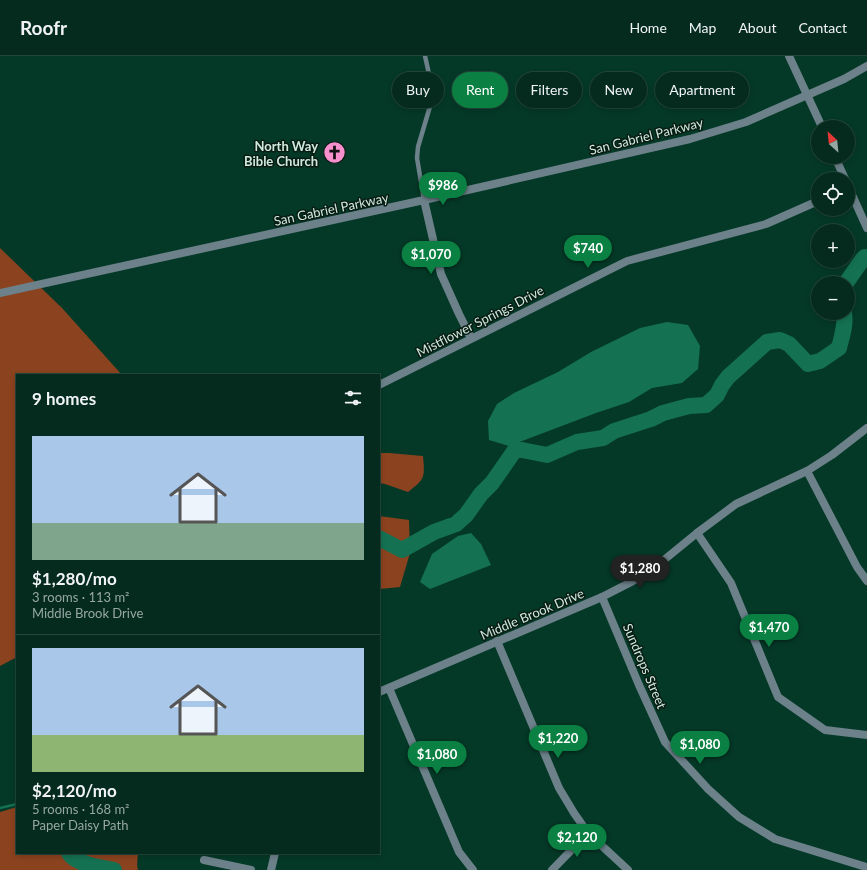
<!DOCTYPE html>
<html lang="en">
<head>
<meta charset="utf-8">
<style>
	:root { --surface:#042b1d; --page:#0d3326; --text:#f1f3f6; --muted:#97a7a4; --line:#25473b; --accent:#0b8043 }
	body { margin:0; font-family:Lato,sans-serif; background:var(--page); color:var(--text); height:100vh; display:flex; flex-direction:column; font-size:15px; white-space:nowrap }
	* { box-sizing:border-box; margin:0 }
	p { font-size:13px; color:var(--muted) }
	.icon { flex:none; width:22px; height:22px; fill:none; stroke:currentColor; stroke-width:2; stroke-linecap:round; stroke-linejoin:round }
	.map { position:relative; flex:1; overflow:hidden }
	.details { position:absolute; left:16px; top:318px; width:364px; height:480px; display:flex; flex-direction:column; background:var(--surface); border-radius:0px; box-shadow:0 2px 6px #0003,0 0 0 1px var(--line) }
	.details>* { flex:none }
	.hud { position:absolute; left:392px; top:16px; width:380px; height:36px; display:flex; gap:8px }
	.needle { width:26px; rotate:333deg }
	.tools { position:absolute; left:811px; top:64px; display:grid; gap:8px }
	.tools a { display:grid; place-items:center; width:44px; height:44px; border-radius:50%; background:var(--surface); box-shadow:0 2px 6px #0003,0 0 0 1px var(--line); font-size:20px }
	.price { position:absolute; translate:-50% -34px; padding:0 9px; border-radius:14px; background:var(--accent); color:#fff; font-size:13px; line-height:26px; filter:drop-shadow(0 1px 2px #0008) }
	.price::after { content:''; position:absolute; left:50%; top:24px; width:12px; height:9px; margin-left:-6px; background:inherit; clip-path:polygon(0 0,100% 0,50% 100%) }
	.price.on { background:#222; color:#fff }
	ul { padding:0; list-style:none }
	li { display:grid; align-content:center; gap:8px; height:212px; padding:0 16px }
	li+li { border-top:1px solid var(--line) }
	li span { display:grid; place-items:center; height:124px; border-radius:0px; color:#555 }
	li>.icon { margin-inline-start:auto }
	span .icon { width:72px; height:72px; fill:#fffc; stroke-width:1 }
	li b { font-size:17px }
	h2 { display:flex; justify-content:space-between; align-items:center; height:48px; padding:0 16px; font-size:17px }
	.tag { padding:0 14px; border-radius:18px; background:var(--surface); box-shadow:0 2px 6px #0003,0 0 0 1px var(--line); font-size:14px; line-height:36px }
	.tag.on { background:var(--accent); color:#fff }
	header { display:flex; align-items:center; gap:24px; box-sizing:border-box; height:56px; padding:0 20px; background:var(--surface); border-bottom:1px solid var(--line) }
	header strong { font-size:19px }
	nav { display:flex; gap:22px; margin-inline-start:auto; font-size:14px }
	.map>svg:first-child { display:block }
	.green { fill:#8a421f }
	.water { fill:#147152 }
	.lines { fill:none; stroke-linecap:round; stroke-linejoin:round }
	.stream { stroke:#147152; stroke-width:2.5 }
	.river { stroke:#147152; stroke-width:16 }
	.service { stroke:#6c818a; stroke-width:4.5 }
	.minor { stroke:#6c818a; stroke-width:8 }
	.tertiary { stroke:#6c818a; stroke-width:8 }
	.labels { text-anchor:middle; stroke-width:3; stroke-linejoin:round; paint-order:stroke }
	.street-label { font-size:13px; fill:#d0e9dd; stroke:#081c14 }
	.poi-label { font-size:13px; font-weight:bold; fill:#d0e9dd; stroke:#081c14; text-anchor:end }
</style>
</head>
<body>
<header>
<strong>Roofr</strong>
<nav><a>Home</a><a>Map</a><a>About</a><a>Contact</a></nav>
</header>
<div class="map">
<svg width="867" height="814" viewBox="0 0 867 814">
	<rect width="100%" height="100%" fill="#053927"/>
	<g class="green">
		<polygon points="0,192 62,252 122,319 17,319 17,601 0,610"/>
		<path d="M379,397H389L423,400C425,422 425,423 408,436L385,428L379,427Z"/>
		<polygon points="379,460 409,464 410,497 400,531 380,533 379,533"/>
		<polygon points="17,751 17,797 138,797 137,809 138,814 0,814 0,756"/>
	</g>
	<g class="water">
		<polygon points="667,266 688,269 700,290 698,313 682,327 652,332 629,346 596,357 509,390 489,384 488,365 497,348 514,337 558,316 591,296 640,272"/>
		<polygon points="471,477 481,488 491,509 430,533 420,526 432,498 458,480"/>
	</g>
	<g class="lines">
		<polyline class="stream" points="0,752 17,748"/>
		<g class="river">
			<polyline points="846,227 862,204 865,201"/>
			<path d="M379,482L402,494L434,476L456,468L466,459L481,438L492,427L515,394H522L547,399L577,386L603,382L614,375L651,363L663,357L689,350L706,349L717,339L722,329L728,321L767,286L780,284L789,288L808,308L820,305L839,292C842,280 846,269 844,257"/>
			<path d="M69,797C76,809 101,811 114,814"/>
		</g>
		<polyline class="service" points="424,144 417,102 418,91 431,47 433,36 425,0"/>
		<g class="minor">
			<polyline points="789,0 822,71"/>
			<polyline points="835,101 845,123"/>
			<polyline points="848,130 867,172"/>
			<polyline points="424,144 441,218 459,258 471,282"/>
			<polyline points="379,329 627,205 766,168 818,145"/>
			<polyline points="807,415 857,511 867,525"/>
			<polyline points="697,477 731,527 778,641 825,674 867,679"/>
			<polyline points="602,541 639,629 665,686 708,733 739,761 775,783 866,811"/>
			<polyline points="497,585 559,732 574,757 588,777 628,814"/>
			<polyline points="389,632 459,796 473,814"/>
			<polyline points="379,636 602,541 635,524 659,508 697,477 736,448 807,415 832,399 867,372"/>
			<polyline points="204,804 251,814"/>
			<polyline points="271,814 275,797"/>
			<polyline points="552,814 588,777"/>
		</g>
		<polyline class="tertiary" points="0,237 424,144 690,83 746,66 844,23 867,10"/>
	</g>
	<defs>
		<symbol id="church-disc" viewBox="-11 -11 22 22"><circle r="9.5" fill="#f790cd" stroke="#081c14"/><path d="M-1.2-6h2.4v3.5h3.3v2.4h-3.3V6h-2.4V-.1h-3.3v-2.4h3.3Z" fill="#111"/></symbol>
	</defs>
	<g fill-rule="evenodd">
		<use href="#church-disc" x="322" y="84" width="25" height="25"/>
	</g>
	<g class="labels">
		<g class="street-label">
			<text transform="translate(646 80) rotate(-14)" y="5">San Gabriel Parkway</text>
			<text transform="translate(331 153) rotate(-12)" y="5">San Gabriel Parkway</text>
			<text transform="translate(480 265) rotate(-27)" y="5">Mistflower Springs Drive</text>
			<text transform="translate(532 558) rotate(-23)" y="5">Middle Brook Drive</text>
			<text transform="translate(645 610) rotate(67)" y="5">Sundrops Street</text>
		</g>
		<g class="poi-label">
			<text x="318" y="95">North Way<tspan x="318" dy="15">Bible Church</tspan></text>
		</g>
	</g>
</svg>
<div class="tools">
<a><svg class="needle" viewBox="-14 -14 28 28"><path d="M0-13l5 13h-10z" fill="#e53935"/><path d="M0 13l5-13h-10z" fill="#97a7a4"/></svg></a>
<a><svg class="icon" aria-label="locate" viewBox="0 0 24 24"><circle cx="12" cy="12" r="6"/><path d="M12 2v4M12 18v4M2 12h4M18 12h4"/></svg></a>
<a>+</a>
<a>−</a>
</div>
<b class="price" style="left:443px;top:150px">$986</b>
<b class="price" style="left:588px;top:213px">$740</b>
<b class="price" style="left:431px;top:219px">$1,070</b>
<b class="price on" style="left:640px;top:533px">$1,280</b>
<b class="price" style="left:769px;top:592px">$1,470</b>
<b class="price" style="left:558px;top:703px">$1,220</b>
<b class="price" style="left:700px;top:709px">$1,080</b>
<b class="price" style="left:437px;top:719px">$1,080</b>
<b class="price" style="left:577px;top:802px">$2,120</b>
<div class="hud">
<a class="tag">Buy</a>
<a class="tag on">Rent</a>
<a class="tag">Filters</a>
<a class="tag">New</a>
<a class="tag">Apartment</a>
</div>
<section class="details">
<h2>9 homes<svg class="icon" aria-label="filters" viewBox="0 0 24 24"><path d="M4 7h16M4 17h16"/><circle cx="9" cy="7" r="2"/><circle cx="15" cy="17" r="2"/></svg></h2>
<ul>
<li><span style="background:linear-gradient(#a9c7e8 70%,#7fa58c 0)"><svg class="icon" aria-label="home" viewBox="0 0 24 24"><path d="M3 11l9-7 9 7M6 9v11h12V9"/></svg></span><div><b>$1,280/mo</b><p>3 rooms · 113 m²</p><p>Middle Brook Drive</p></div></li>
<li><span style="background:linear-gradient(#a9c7e8 70%,#8fb573 0)"><svg class="icon" aria-label="home" viewBox="0 0 24 24"><path d="M3 11l9-7 9 7M6 9v11h12V9"/></svg></span><div><b>$2,120/mo</b><p>5 rooms · 168 m²</p><p>Paper Daisy Path</p></div></li>
</ul>
</section>
</div>
</body>
</html>
